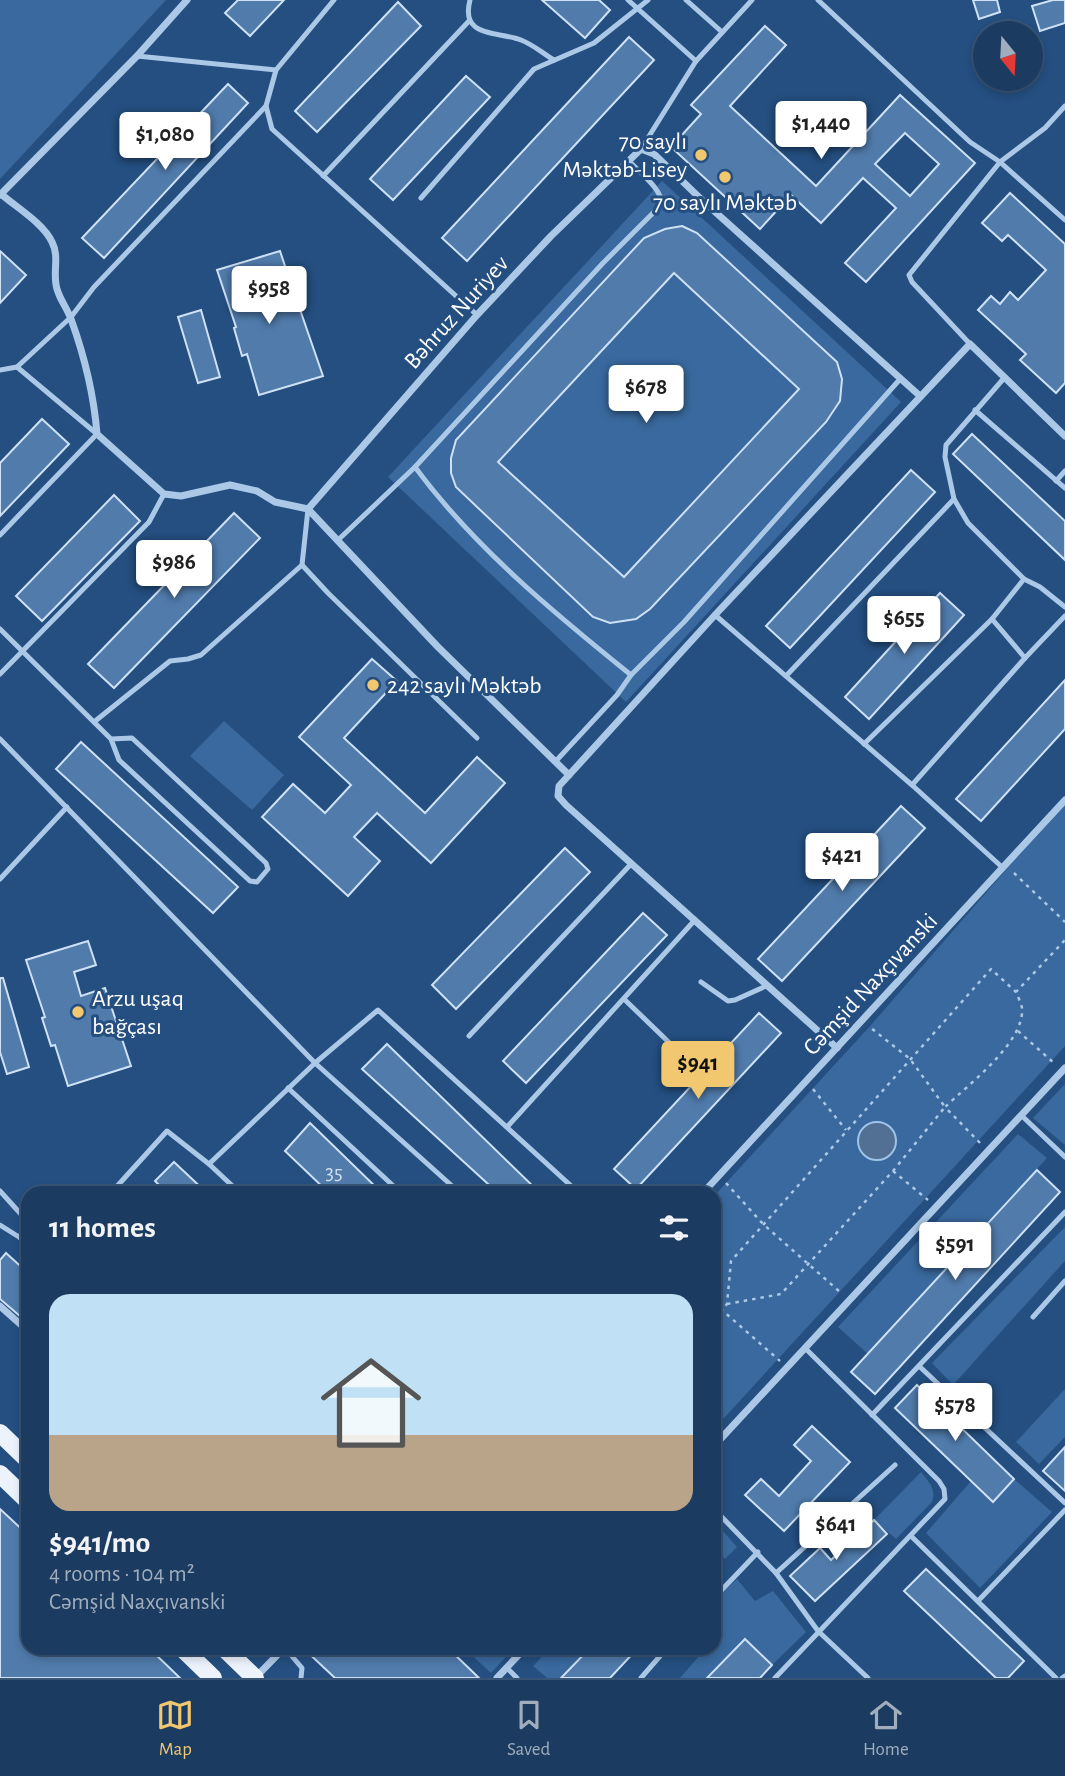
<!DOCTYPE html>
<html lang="en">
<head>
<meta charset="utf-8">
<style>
	:root { --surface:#1b3b60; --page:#244266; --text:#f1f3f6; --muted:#a0adbd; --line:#395575; --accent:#f1c76f }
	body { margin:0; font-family:"Alegreya Sans",sans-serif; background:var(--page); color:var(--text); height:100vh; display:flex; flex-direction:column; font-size:26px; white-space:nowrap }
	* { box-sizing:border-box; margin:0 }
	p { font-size:23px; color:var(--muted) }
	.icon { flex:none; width:38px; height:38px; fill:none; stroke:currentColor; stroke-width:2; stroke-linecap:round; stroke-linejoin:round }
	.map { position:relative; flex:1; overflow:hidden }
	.side { position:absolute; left:21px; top:1186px; width:700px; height:469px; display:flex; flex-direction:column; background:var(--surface); border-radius:21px; box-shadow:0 4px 10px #0003,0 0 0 2px var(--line) }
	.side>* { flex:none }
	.needle { width:46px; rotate:162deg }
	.controls { position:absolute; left:973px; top:21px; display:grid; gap:14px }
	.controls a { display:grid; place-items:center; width:70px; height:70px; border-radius:50%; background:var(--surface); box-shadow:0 4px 10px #0003,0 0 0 2px var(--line); font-size:35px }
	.price { position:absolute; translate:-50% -60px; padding:0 16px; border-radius:7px; background:#fff; color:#222; font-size:23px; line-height:46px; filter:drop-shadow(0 2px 4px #0008) }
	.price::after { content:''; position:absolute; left:50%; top:42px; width:21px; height:16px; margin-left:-10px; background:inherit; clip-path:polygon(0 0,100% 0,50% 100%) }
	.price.on { background:var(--accent); color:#111 }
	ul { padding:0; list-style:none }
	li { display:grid; align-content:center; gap:14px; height:371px; padding:0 28px }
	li+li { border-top:2px solid var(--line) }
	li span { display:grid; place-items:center; height:217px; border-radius:21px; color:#555 }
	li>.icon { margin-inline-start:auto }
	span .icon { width:126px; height:126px; fill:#fffc; stroke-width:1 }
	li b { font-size:30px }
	h2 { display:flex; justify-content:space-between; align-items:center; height:84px; padding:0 28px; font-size:30px }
	.menu { display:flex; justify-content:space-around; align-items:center; height:98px; border-top:2px solid var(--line); background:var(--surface); font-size:19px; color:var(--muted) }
	.menu a { display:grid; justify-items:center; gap:4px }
	.menu .on { color:var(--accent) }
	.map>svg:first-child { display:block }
	.green { fill:#39699e }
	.water { fill:#517094; stroke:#9fc3e7; stroke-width:2 }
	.building { fill:#507bab; stroke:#cee1f5; stroke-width:2; fill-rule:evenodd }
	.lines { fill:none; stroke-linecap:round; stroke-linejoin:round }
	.path { stroke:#abc8e7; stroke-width:2.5; stroke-dasharray:3.5 5; stroke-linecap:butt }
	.lane { stroke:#abc8e7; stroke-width:5 }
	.street { stroke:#abc8e7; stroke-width:7 }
	.primary { stroke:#ecf3fd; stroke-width:18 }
	.poi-dot { fill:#f1c76f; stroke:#244f80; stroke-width:2.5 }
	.labels { text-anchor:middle; stroke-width:6; stroke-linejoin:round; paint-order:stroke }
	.number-label { font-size:21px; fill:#d3deea }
	.poi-label { font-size:24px; fill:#fff; stroke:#244f80; text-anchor:start }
	.street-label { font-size:24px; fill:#fff; stroke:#244f80 }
</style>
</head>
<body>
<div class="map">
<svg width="1065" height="1678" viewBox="0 0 1065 1678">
	<rect width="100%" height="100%" fill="#244f80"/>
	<g class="green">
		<polygon points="0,0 166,0 0,179"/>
		<polygon points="662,181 901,402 626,702 388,477"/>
		<polygon points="224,721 284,775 252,810 190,756"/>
		<polygon points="1065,802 1065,1046 714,1429 714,1196 871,1025"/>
		<polygon points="1065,1084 1065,1145 1033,1118"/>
		<polygon points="1018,1134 1047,1158 868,1354 838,1327"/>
		<polygon points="1065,1227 1065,1261 953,1385 932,1363"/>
		<polygon points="1065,1389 1065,1437 1039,1464 1016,1442"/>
		<path d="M921,1472C928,1481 937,1489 932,1502L896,1539L874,1520Z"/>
		<polygon points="1014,1479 1052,1512 980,1588 926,1533 971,1481 993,1501"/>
		<polygon points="714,1521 737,1547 725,1559 714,1548"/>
		<polygon points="737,1579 755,1601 773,1591 806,1632 772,1665 745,1639 707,1678 680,1678 705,1649 714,1648 714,1601"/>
		<polygon points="465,1649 513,1649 491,1673"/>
		<polygon points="550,1649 590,1649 561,1678 547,1678 533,1666"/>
	</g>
	<circle class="water" cx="877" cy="1141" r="19"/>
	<g class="building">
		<polygon points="238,0 284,0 250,36 225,13"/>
		<polygon points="542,0 599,0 610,10 585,38"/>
		<polygon points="973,0 997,0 1000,12 979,19"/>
		<polygon points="1053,0 1065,0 1065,23 1040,31 1032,6"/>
		<polygon points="398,2 421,26 317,132 295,111"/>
		<path d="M765,26L786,45L730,106L816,186L900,95L975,163L866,282L845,263L896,208L863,178L821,223L791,195L760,229L671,147L701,114L691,105ZM905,133L939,164L910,196L875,164Z"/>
		<polygon points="629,37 654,60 467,261 442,238"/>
		<polygon points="466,76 490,97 393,200 370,179"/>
		<polygon points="228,84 248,103 104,258 82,238"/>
		<polygon points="1010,193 1065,244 1065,383 1056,393 1020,360 1026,354 978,310 991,296 1000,304 1010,292 1018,300 1046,270 1008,235 1002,241 982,223"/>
		<path d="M682,226L697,233L837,362L842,379L840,401L826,422L650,609L636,619L610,623L593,617L456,487L451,473V458L456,440L644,238L665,229ZM674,273L799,389L624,577L498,462Z"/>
		<polygon points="0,251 26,275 0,303"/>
		<polygon points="280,251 288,275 265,282 272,305 296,298 323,376 259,395 247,354 242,356 234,328 236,327 217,270"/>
		<polygon points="201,310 220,377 198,383 178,317"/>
		<polygon points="42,419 69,444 0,516 0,463"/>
		<polygon points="972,434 1065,521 1065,560 953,454"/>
		<polygon points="911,470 935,492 790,648 766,626"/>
		<polygon points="114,495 140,521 42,621 16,596"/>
		<polygon points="234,513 260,538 114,688 88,664"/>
		<polygon points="940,593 964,615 869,719 845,697"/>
		<polygon points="372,659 397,681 344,738 425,813 477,757 505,783 431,863 377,813 354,837 380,861 348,896 262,817 293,784 325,813 351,785 299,737"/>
		<polygon points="1065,680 1065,729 981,821 956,799"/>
		<polygon points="81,742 238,887 213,913 56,769"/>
		<polygon points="901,806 925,828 782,981 758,959"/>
		<polygon points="565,848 590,872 456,1009 432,985"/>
		<polygon points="643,913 667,935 526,1083 503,1061"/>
		<polygon points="88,941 96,965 74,972 81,996 105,988 131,1066 68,1086 55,1045 51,1046 42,1018 45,1017 26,960"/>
		<polygon points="0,978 3,978 29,1067 7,1074 0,1052"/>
		<polygon points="759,1013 781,1033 636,1189 614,1169"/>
		<polygon points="387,1044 541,1194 499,1194 362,1069"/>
		<polygon points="310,1123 383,1194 330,1194 285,1151"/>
		<polygon points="174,1162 208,1194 168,1194 155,1181"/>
		<polygon points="1037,1170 1060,1192 875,1394 851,1372"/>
		<polygon points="6,1253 28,1273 28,1323 0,1299 0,1260"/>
		<polygon points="917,1385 1014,1479 993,1502 895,1408"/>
		<polygon points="812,1426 850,1462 784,1531 745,1495 761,1479 779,1496 811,1461 794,1445"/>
		<polygon points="1065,1447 1065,1491 1043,1471"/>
		<polygon points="0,1509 28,1535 28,1648 149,1648 180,1678 0,1678"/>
		<polygon points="874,1520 887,1534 815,1601 790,1576 820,1548 831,1560"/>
		<polygon points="926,1569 1024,1661 1008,1678 996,1678 904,1591"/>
		<polygon points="745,1639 772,1665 760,1678 707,1678"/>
		<polygon points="303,1648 448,1648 479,1678 335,1678"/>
		<polygon points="590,1648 638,1648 610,1678 561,1678"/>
	</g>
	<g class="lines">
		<g class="path">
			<polyline points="1014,873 1065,922"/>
			<polyline points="1018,1031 1055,1064"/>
			<polyline points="813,1089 846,1130"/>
			<path d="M980,1143L945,1107C968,1085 1025,1042 1022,1008C1021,1003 1018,997 1016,992L1065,940"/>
			<polyline points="893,1171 928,1200"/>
			<polyline points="726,1183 763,1224 840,1292"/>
			<polyline points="714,1303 780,1361"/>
			<polyline points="727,1304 781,1294 893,1171 945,1107 910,1059 871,1028"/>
			<polyline points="714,1318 727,1304 731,1261 991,969 1016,992"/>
		</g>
		<g class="lane">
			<polyline points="334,0 276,70 266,106 272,129 477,315"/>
			<path d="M470,0C460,38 497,31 521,40C532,44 544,54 554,60"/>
			<polyline points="628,0 696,61"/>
			<polyline points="686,0 722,32"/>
			<polyline points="818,0 970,142 1000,162 1065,220"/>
			<polyline points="137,56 276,70"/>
			<polyline points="641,149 696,61 752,0"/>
			<path d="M629,161C640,173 661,188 662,204L603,263L415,467C474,547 554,613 631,675L684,622L901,378"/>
			<polyline points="323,176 469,21"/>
			<polyline points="421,198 534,69 594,43 648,0"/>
			<polyline points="970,344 912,282 909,275 1000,162 1045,128 1065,106"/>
			<polyline points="17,367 71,317 94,287 266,106"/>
			<polyline points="0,370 17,367 97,434 0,535"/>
			<polyline points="1005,377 946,445 945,457 954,499 968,523 1024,579 1040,587 1065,607"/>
			<polyline points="975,410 1065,488"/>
			<polyline points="1056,481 1065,471"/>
			<polyline points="337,541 415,467"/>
			<polyline points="302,565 328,593 477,738"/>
			<polyline points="715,615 912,785 1003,868"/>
			<polyline points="992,619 1025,658"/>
			<polyline points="0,629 111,739 119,760 250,881 257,882 268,869 266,863 132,738 111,739"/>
			<polyline points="0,674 149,522 164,494"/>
			<polyline points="786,676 954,499"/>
			<polyline points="94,722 170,661 188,659 201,655 302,565 308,509"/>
			<polyline points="0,739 315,1063 461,1194"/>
			<polyline points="864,744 992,619 1024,579"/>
			<polyline points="555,762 617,695 631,675"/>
			<polyline points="912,785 1025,658 1065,616"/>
			<polyline points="0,879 67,807"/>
			<polyline points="701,982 728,1001 735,1000 766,986"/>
			<polyline points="624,999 682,1055"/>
			<polyline points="469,1036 632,863"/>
			<polyline points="288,1088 402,1194"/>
			<polyline points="1021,1115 1065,1157"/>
			<polyline points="507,1127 694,921"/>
			<polyline points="209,1164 241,1194"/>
			<polyline points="0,1191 28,1222"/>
			<polyline points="110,1194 167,1131 209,1164 315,1063 378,1010 580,1194"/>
			<polyline points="0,1225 19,1237 28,1227"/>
			<polyline points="19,1237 28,1245"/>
			<polyline points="1033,1317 1065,1281"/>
			<polyline points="919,1366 1065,1503"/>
			<polyline points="872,1415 1065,1212"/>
			<polyline points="714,1509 776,1573 818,1631 868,1678"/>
			<polyline points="911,1536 1056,1678"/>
			<polyline points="776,1573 895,1465"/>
			<polyline points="714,1598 758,1552"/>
			<polyline points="978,1601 1065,1510"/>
			<polyline points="285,1648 302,1668 301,1678"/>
			<polyline points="507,1668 517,1678"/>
			<polyline points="641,1678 667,1648"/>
			<polyline points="775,1678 945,1499 944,1489 939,1481 805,1348"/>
			<polyline points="1062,1678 1065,1676"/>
		</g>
		<g class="street">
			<path d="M1,194C17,208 43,223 52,242C60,257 52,273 57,289C60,300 67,308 71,319C84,355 94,396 97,434L164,494L181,496L230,485L257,491L275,502L308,509L438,647L569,775"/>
			<polyline points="0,195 137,56 187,0"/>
			<polyline points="308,509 477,315 551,236 641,149 654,154 703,201 920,396"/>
			<polyline points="837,1048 566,805 558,796 559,786 715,615 970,344 1065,436"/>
			<polyline points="702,1194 1065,800"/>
			<polyline points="0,1306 28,1331"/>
			<polyline points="714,1446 1065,1068"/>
			<polyline points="255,1678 284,1648"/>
			<polyline points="497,1678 525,1648"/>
		</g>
		<g class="primary">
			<polyline points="0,1433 28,1460"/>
			<polyline points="0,1474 28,1501"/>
			<polyline points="182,1648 213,1678"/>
			<polyline points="224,1648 255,1678"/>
		</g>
	</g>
	<g class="poi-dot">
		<circle cx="701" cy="155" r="7"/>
		<circle cx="725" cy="177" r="7"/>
		<circle cx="373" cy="685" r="7"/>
		<circle cx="78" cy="1012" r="7"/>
	</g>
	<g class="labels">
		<g class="number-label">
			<text x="334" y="1179">35</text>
		</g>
		<g class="poi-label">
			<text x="687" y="149" text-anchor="end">70 saylı<tspan x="687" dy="28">Məktəb-Lisey</tspan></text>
			<text x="725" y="210" text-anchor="middle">70 saylı Məktəb</text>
			<text x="387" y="693">242 saylı Məktəb</text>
			<text x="92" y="1006">Arzu uşaq<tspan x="92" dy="28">bağçası</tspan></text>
		</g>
		<g class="street-label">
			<text transform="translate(456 312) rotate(-48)" y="8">Bəhruz Nuriyev</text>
			<text transform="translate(870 984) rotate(-47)" y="8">Cəmşid Naxçıvanski</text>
		</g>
	</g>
</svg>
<div class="controls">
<a><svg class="needle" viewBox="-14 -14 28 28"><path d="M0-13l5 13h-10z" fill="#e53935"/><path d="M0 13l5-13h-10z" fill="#a0adbd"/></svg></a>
</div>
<b class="price" style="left:821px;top:161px">$1,440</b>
<b class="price" style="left:165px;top:172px">$1,080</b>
<b class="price" style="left:269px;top:326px">$958</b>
<b class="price" style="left:646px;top:425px">$678</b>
<b class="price" style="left:174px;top:600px">$986</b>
<b class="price" style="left:904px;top:656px">$655</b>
<b class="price" style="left:842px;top:893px">$421</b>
<b class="price on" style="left:698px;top:1101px">$941</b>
<b class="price" style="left:955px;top:1282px">$591</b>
<b class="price" style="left:955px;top:1443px">$578</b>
<b class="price" style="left:836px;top:1562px">$641</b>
<section class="side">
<h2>11 homes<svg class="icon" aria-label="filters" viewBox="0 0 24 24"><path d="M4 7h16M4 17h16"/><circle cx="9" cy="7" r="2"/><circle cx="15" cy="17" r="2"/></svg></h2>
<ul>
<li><span style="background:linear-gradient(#bfe0f5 65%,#b9a48a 0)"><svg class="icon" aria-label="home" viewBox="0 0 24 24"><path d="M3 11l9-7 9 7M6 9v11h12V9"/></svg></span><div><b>$941/mo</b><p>4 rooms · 104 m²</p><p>Cəmşid Naxçıvanski</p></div></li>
</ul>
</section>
</div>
<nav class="menu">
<a class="on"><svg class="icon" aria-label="map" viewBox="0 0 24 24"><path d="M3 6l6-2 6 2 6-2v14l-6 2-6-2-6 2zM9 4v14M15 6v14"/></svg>Map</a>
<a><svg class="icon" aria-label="saved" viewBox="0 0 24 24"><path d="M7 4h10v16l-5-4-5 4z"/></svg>Saved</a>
<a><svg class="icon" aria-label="home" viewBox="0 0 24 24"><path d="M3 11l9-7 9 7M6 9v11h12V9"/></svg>Home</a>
</nav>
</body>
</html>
